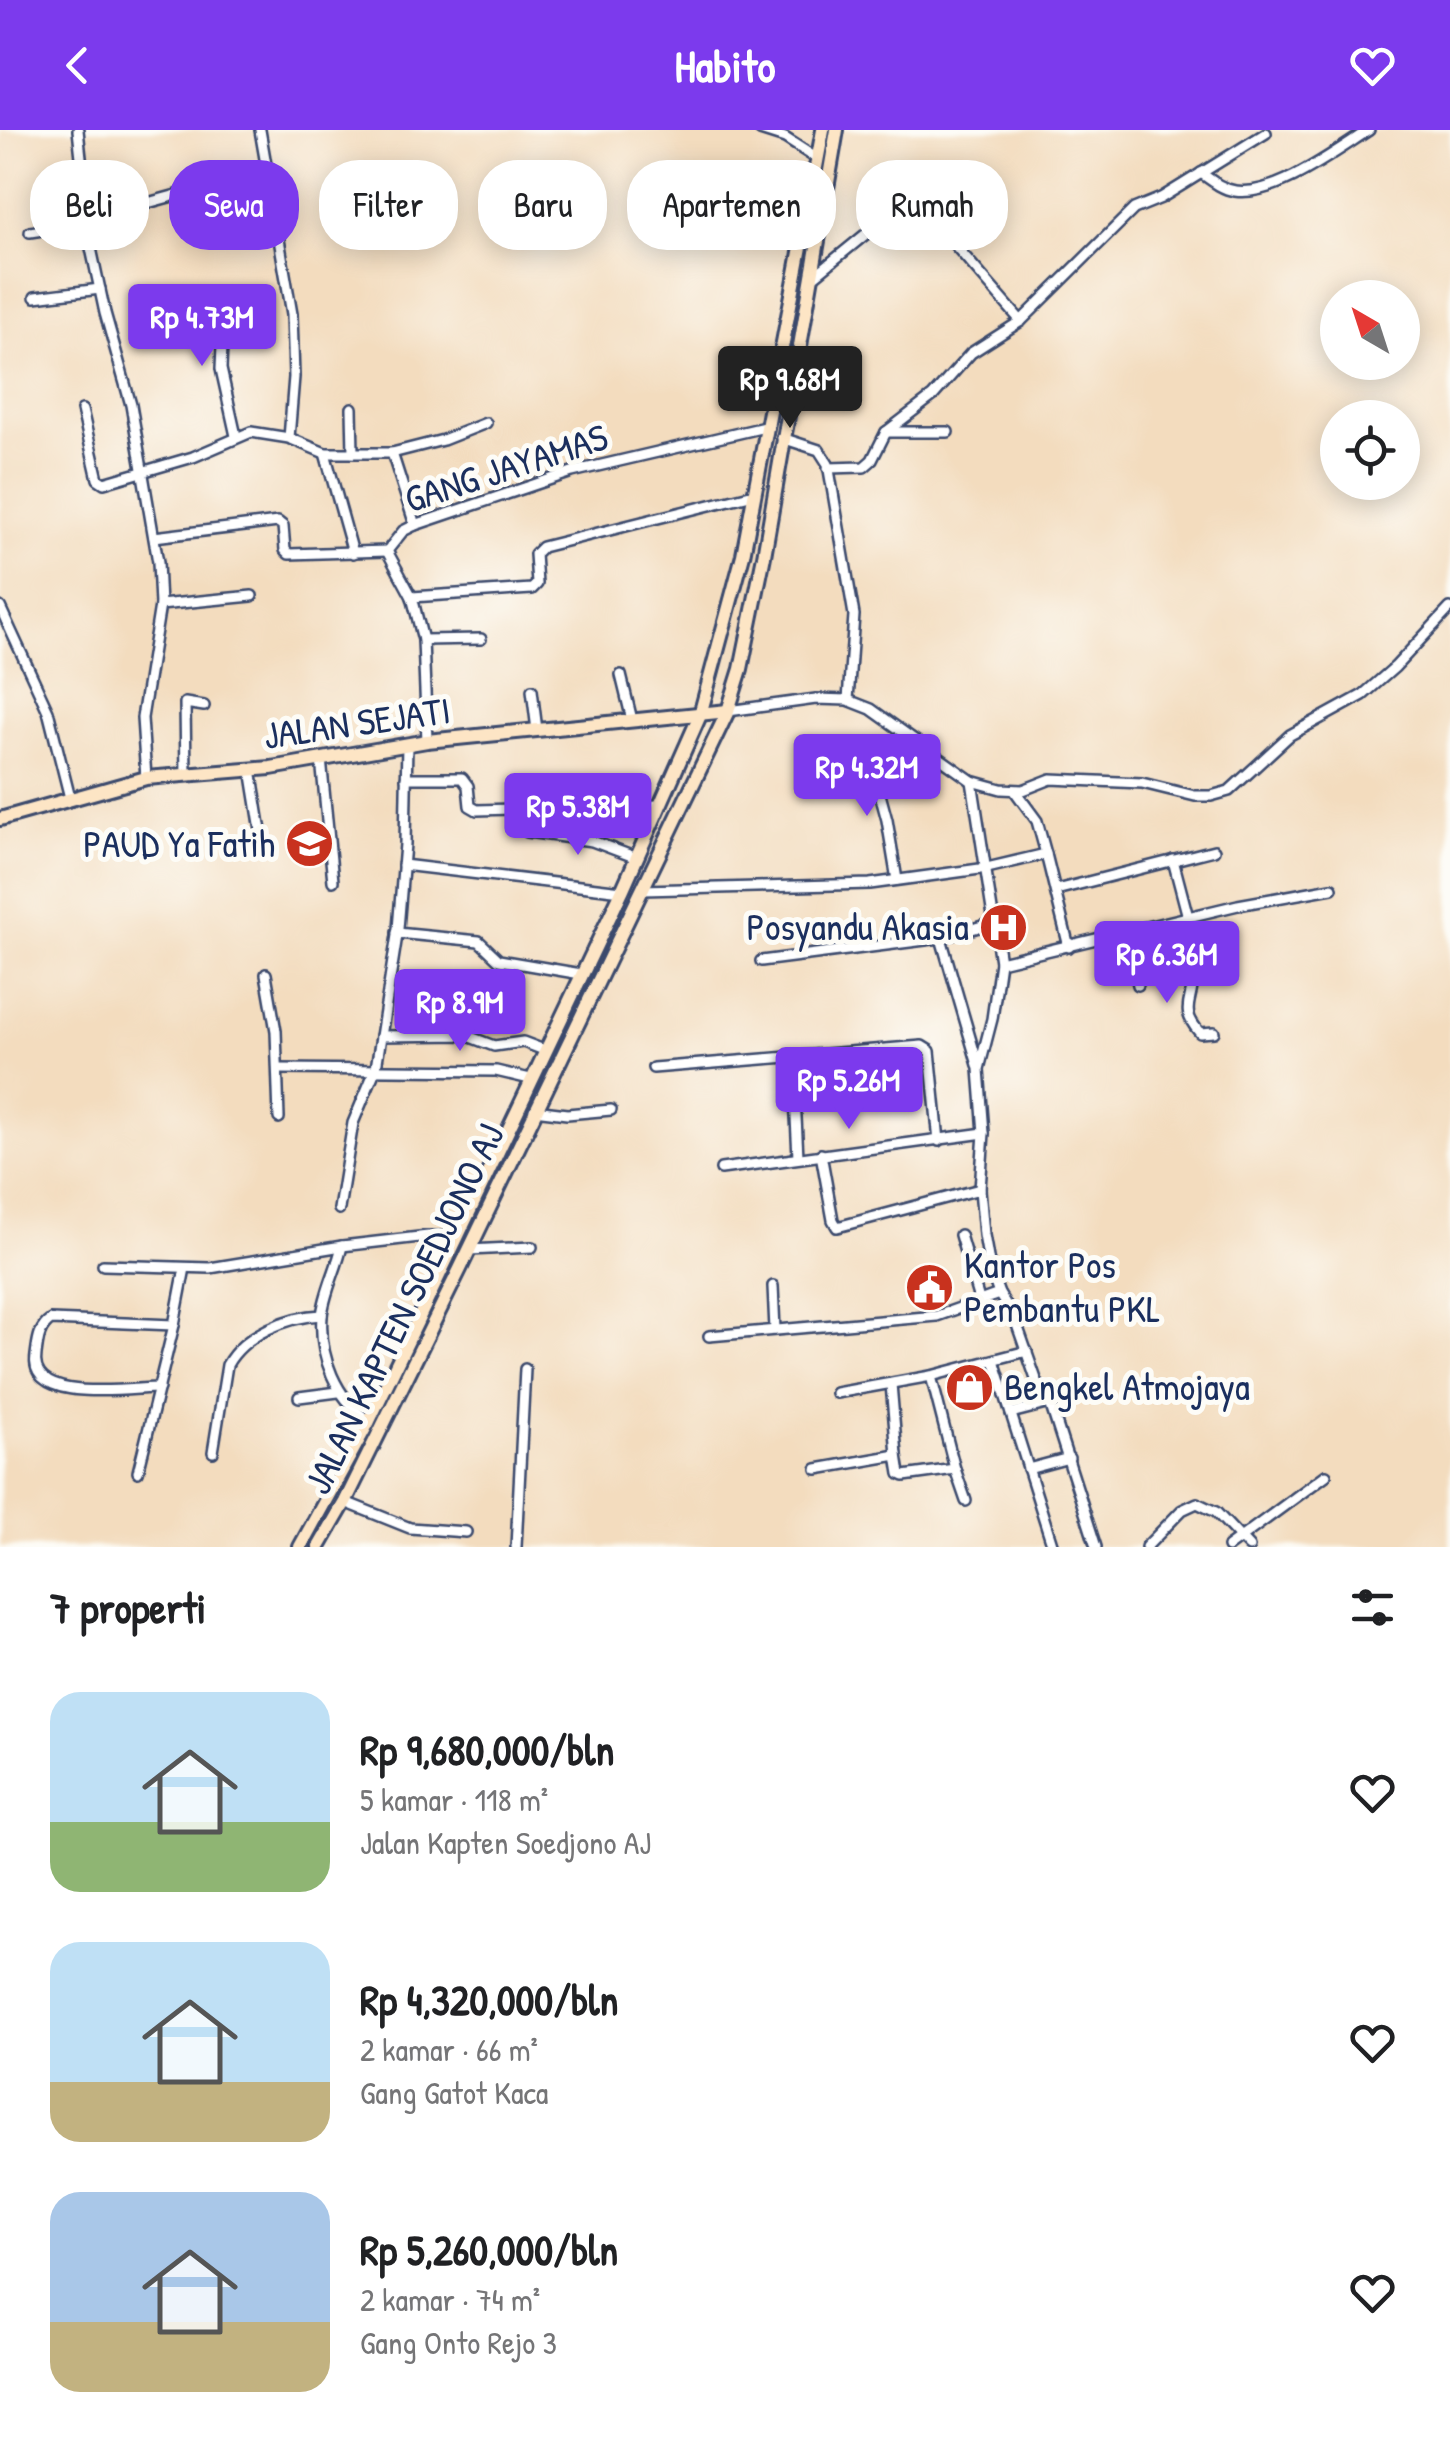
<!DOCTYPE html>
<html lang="id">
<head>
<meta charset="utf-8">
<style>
	:root { --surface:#fff; --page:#f6f6f6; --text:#202124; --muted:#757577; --accent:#7c3aed }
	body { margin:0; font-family:"Patrick Hand",sans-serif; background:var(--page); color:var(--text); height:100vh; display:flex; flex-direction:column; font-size:38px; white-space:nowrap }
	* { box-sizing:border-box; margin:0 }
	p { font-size:32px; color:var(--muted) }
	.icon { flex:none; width:55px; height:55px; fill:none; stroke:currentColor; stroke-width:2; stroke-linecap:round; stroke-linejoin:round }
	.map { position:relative; height:1417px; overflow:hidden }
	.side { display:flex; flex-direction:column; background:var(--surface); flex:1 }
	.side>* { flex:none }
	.guide { position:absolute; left:30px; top:30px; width:1390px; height:90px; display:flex; gap:20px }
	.needle { width:65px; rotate:321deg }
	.fabs { position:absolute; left:1320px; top:150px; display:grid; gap:20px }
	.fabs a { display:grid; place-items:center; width:100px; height:100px; border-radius:50%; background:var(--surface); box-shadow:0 5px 25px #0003; font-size:50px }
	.price { position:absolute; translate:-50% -85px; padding:0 22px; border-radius:10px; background:var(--accent); color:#fff; font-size:32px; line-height:65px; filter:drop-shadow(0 2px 5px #0008) }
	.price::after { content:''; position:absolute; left:50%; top:60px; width:30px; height:22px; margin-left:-15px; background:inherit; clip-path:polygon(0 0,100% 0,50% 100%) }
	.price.on { background:#222; color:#fff }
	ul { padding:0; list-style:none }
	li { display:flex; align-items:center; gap:30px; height:250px; padding:0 50px }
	li span { display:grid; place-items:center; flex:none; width:280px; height:200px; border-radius:30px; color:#555 }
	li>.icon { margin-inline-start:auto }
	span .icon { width:120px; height:120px; fill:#fffc; stroke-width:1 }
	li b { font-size:42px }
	h2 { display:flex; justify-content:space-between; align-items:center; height:120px; padding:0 50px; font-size:42px }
	.pill { padding:0 35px; border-radius:40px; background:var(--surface); box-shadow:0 5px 25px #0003; font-size:35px; line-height:90px }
	.pill.on { background:var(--accent); color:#fff }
	header { display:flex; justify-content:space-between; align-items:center; height:130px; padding:0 50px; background:var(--accent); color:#fff; font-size:45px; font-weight:800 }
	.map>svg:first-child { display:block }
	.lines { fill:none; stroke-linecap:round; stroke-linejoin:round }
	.street-casing { stroke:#3b496c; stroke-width:14 }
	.secondary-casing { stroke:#3b496c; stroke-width:18 }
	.street { stroke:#fff; stroke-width:9 }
	.secondary { stroke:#fde5c5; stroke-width:12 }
	.labels { text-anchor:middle; stroke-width:10; stroke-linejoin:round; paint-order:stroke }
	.street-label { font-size:38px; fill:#1b2f5e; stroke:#fdfcf7 }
	.poi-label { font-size:38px; fill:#1b2f5e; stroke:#fdfcf7; text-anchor:end }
</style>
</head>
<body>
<header><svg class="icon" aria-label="back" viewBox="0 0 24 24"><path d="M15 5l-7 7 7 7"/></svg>Habito<svg class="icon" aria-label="heart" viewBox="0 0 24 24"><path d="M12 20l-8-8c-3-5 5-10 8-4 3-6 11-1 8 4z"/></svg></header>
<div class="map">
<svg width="1450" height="1417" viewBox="0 0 1450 1417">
	<rect width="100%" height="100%" fill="#fdfcf7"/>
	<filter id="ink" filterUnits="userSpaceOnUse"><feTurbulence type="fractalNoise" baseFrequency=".01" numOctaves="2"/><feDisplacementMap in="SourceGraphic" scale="20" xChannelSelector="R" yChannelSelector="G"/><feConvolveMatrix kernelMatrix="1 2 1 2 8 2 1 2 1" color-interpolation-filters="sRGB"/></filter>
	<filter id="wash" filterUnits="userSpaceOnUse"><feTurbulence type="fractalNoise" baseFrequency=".0048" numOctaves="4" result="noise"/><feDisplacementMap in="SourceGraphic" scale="40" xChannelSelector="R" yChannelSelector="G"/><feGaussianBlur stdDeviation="2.25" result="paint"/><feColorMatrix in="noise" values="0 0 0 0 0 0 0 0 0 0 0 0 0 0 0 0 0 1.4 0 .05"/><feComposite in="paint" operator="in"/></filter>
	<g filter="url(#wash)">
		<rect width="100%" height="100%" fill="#f3dcbe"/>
	</g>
	<g filter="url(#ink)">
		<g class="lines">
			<defs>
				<g id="street">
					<polyline points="78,0 91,118 105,183 131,275 158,432 160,475 142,588 146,648"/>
					<polyline points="260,0 292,184 294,247 289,308"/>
					<polyline points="760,0 785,8 816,28"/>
					<path d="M1201,43C1212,51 1222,59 1235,61C1275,67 1336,21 1369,0"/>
					<polyline points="757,59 807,79"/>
					<polyline points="86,90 191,61"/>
					<polyline points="30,102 87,93"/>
					<polyline points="813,147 909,69 914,68 1021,191"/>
					<polyline points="35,167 100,159"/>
					<polyline points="224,168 221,239 236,306"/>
					<polyline points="352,278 353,323"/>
					<polyline points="82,280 98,349 104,353 193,327 251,302 289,308 325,323 392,323 443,310 486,293"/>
					<polyline points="886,302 948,302"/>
					<polyline points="782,308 819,320 828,334 854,485 848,570"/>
					<polyline points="325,323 353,423"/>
					<polyline points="392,323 415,395"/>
					<polyline points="828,338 864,337 872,330 886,302 933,266 971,223 1021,191 1134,79 1161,68 1266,3"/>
					<polyline points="154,407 278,392 283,396 285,420 289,424 387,421"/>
					<polyline points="387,421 403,401 415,395 572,342 769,296"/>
					<polyline points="387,421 412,467 423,510 427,611"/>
					<polyline points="412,467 532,459 537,454 535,424 542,417 754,364"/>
					<polyline points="160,475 252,466"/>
					<polyline points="0,477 48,581 70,668"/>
					<polyline points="423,510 481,509"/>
					<polyline points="621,545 632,590"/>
					<polyline points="532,560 537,600"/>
					<polyline points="728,581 816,569 848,570 871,579 972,651 1001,659 1023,660 1051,649 1142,653 1195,666 1211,666 1229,661 1290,605 1363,565 1395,537 1450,478"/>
					<polyline points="868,620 887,690 897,750"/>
					<polyline points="321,629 333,751"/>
					<polyline points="251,639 262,707"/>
					<polyline points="186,645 185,573 204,576"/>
					<polyline points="406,648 462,648 468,656 470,676 477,680 661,675"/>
					<polyline points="972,651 1000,832 992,889 979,939 984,1003 980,1059 984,1105 990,1139 999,1164 1015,1189 1037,1252 1050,1273 1096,1417"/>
					<polyline points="1015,661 1037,691 1046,724"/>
					<polyline points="527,702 592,711 637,728"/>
					<polyline points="1173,730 1188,787"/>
					<polyline points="403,735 622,761"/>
					<polyline points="643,760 870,754 987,738 1046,724 1069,817"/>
					<polyline points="1056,760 1214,720"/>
					<path d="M1179,790C1183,808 1193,830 1193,848C1192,874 1179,879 1200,903L1214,902"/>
					<polyline points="1127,802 1138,855"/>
					<polyline points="397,803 479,811 499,830 581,844"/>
					<polyline points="941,808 978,935"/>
					<polyline points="761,831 941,808 996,792"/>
					<polyline points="1000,832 1238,775 1332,758"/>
					<polyline points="266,844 276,901 279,988"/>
					<polyline points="381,906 465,905 494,916 523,912 544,920"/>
					<polyline points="793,927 798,1027"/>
					<polyline points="653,938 922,916 930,921 939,1011"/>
					<polyline points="279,939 496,941 530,949"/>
					<polyline points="534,980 567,984 611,980"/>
					<polyline points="821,1024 833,1090 837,1097 980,1059"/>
					<polyline points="721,1039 984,1003"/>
					<polyline points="339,1079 353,993 376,938 398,799 405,714 407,614"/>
					<polyline points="960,1105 980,1173"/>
					<path d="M342,1116C337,1139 324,1163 322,1186C319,1227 336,1268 369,1291"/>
					<polyline points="469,1120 532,1117"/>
					<polyline points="103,1135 210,1138 342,1116 428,1106 456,1107"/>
					<polyline points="773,1156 775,1200"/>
					<polyline points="709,1206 937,1186 999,1164"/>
					<polyline points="994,1230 1053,1417"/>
					<path d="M159,1258C129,1258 28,1275 36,1225C38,1211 38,1199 51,1190L174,1195"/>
					<polyline points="836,1263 931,1246 1027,1221"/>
					<polyline points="299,1267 338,1262"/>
					<polyline points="1011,1283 1050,1273"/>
					<path d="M213,1322L227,1235C244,1204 289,1186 322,1185"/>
					<polyline points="897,1325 900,1344 904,1346 955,1339 931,1246"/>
					<polyline points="817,1339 897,1325 891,1254"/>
					<polyline points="955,1339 966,1371"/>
					<polyline points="1028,1339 1069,1328"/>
					<polyline points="138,1342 174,1195 185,1138"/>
					<polyline points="345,1372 410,1398 466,1402"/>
					<polyline points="516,1417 525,1239"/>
					<polyline points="1146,1417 1182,1380 1197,1373 1216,1382 1249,1417"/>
					<polyline points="1228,1417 1326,1345"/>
				</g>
				<g id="secondary">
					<polyline points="0,689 146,648 271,638 427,611 728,581"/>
					<polyline points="300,1417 369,1291 416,1194 622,761 700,585 743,425 823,0"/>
					<polyline points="319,1417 345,1372 460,1139 728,581 741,539 764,426 837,0"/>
				</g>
			</defs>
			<use href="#street" class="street-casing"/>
			<use href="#secondary" class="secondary-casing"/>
			<use href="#street" class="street"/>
			<use href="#secondary" class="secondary"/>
		</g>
	</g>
	<defs>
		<symbol id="school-disc" viewBox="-11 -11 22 22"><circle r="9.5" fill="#c8321e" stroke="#fdfcf7"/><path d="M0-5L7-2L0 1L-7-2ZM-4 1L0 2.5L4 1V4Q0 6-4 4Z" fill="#fff"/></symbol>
		<symbol id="hospital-disc" viewBox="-11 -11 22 22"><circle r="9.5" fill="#c8321e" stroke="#fdfcf7"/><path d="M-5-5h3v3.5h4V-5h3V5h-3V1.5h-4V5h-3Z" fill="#fff"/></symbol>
		<symbol id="civic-disc" viewBox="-11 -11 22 22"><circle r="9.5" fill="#c8321e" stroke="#fdfcf7"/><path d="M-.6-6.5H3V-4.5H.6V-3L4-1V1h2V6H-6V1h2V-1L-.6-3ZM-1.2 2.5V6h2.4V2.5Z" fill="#fff"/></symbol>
		<symbol id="shop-disc" viewBox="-11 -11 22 22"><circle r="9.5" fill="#c8321e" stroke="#fdfcf7"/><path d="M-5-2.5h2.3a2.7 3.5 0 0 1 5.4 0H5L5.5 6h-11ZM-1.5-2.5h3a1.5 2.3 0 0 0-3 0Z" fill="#fff"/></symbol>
	</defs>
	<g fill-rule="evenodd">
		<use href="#school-disc" x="282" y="686" width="55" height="55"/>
		<use href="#hospital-disc" x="976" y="770" width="55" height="55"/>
		<use href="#civic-disc" x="902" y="1130" width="55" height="55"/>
		<use href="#shop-disc" x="942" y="1230" width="55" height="55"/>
	</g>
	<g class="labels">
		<g class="street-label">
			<text transform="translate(506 338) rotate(-18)" y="13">GANG JAYAMAS</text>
			<text transform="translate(357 593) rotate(-8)" y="13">JALAN SEJATI</text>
			<text transform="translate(404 1179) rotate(-64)" y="13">JALAN KAPTEN SOEDJONO AJ</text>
		</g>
		<g class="poi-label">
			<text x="275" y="727">PAUD Ya Fatih</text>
			<text x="969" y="810">Posyandu Akasia</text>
			<text x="964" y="1148" text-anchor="start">Kantor Pos<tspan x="964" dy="44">Pembantu PKL</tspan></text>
			<text x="1004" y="1270" text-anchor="start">Bengkel Atmojaya</text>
		</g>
	</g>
</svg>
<div class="fabs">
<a><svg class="needle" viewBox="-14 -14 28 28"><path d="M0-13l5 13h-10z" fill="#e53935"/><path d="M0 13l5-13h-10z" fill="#757577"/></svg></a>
<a><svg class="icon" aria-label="locate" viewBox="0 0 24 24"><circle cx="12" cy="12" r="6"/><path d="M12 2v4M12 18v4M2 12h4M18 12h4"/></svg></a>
</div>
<b class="price" style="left:202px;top:239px">Rp 4.73M</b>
<b class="price on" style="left:790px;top:301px">Rp 9.68M</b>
<b class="price" style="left:867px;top:689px">Rp 4.32M</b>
<b class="price" style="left:578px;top:728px">Rp 5.38M</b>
<b class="price" style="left:1167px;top:876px">Rp 6.36M</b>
<b class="price" style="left:460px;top:924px">Rp 8.9M</b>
<b class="price" style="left:849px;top:1002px">Rp 5.26M</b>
<div class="guide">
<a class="pill">Beli</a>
<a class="pill on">Sewa</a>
<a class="pill">Filter</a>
<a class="pill">Baru</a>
<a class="pill">Apartemen</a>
<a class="pill">Rumah</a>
</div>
</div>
<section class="side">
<h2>7 properti<svg class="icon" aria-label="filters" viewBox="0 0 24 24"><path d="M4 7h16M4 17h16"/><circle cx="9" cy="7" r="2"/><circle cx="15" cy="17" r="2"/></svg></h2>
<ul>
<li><span style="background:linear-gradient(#bfe0f5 65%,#8fb573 0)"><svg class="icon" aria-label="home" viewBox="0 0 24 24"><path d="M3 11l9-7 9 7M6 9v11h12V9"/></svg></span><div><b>Rp 9,680,000/bln</b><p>5 kamar · 118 m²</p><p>Jalan Kapten Soedjono AJ</p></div><svg class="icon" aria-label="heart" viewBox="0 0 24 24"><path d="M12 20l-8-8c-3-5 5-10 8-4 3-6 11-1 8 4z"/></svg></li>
<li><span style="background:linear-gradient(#bfe0f5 70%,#c2b280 0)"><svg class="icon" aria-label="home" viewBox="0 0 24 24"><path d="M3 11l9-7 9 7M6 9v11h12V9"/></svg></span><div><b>Rp 4,320,000/bln</b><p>2 kamar · 66 m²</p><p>Gang Gatot Kaca</p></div><svg class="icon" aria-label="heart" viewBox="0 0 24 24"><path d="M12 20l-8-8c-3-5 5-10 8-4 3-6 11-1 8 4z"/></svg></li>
<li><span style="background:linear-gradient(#a9c7e8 65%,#c2b280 0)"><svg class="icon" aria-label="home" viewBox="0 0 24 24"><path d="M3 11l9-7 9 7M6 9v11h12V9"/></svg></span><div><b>Rp 5,260,000/bln</b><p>2 kamar · 74 m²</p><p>Gang Onto Rejo 3</p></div><svg class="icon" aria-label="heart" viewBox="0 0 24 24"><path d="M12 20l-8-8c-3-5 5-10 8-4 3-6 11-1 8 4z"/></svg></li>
</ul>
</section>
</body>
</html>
